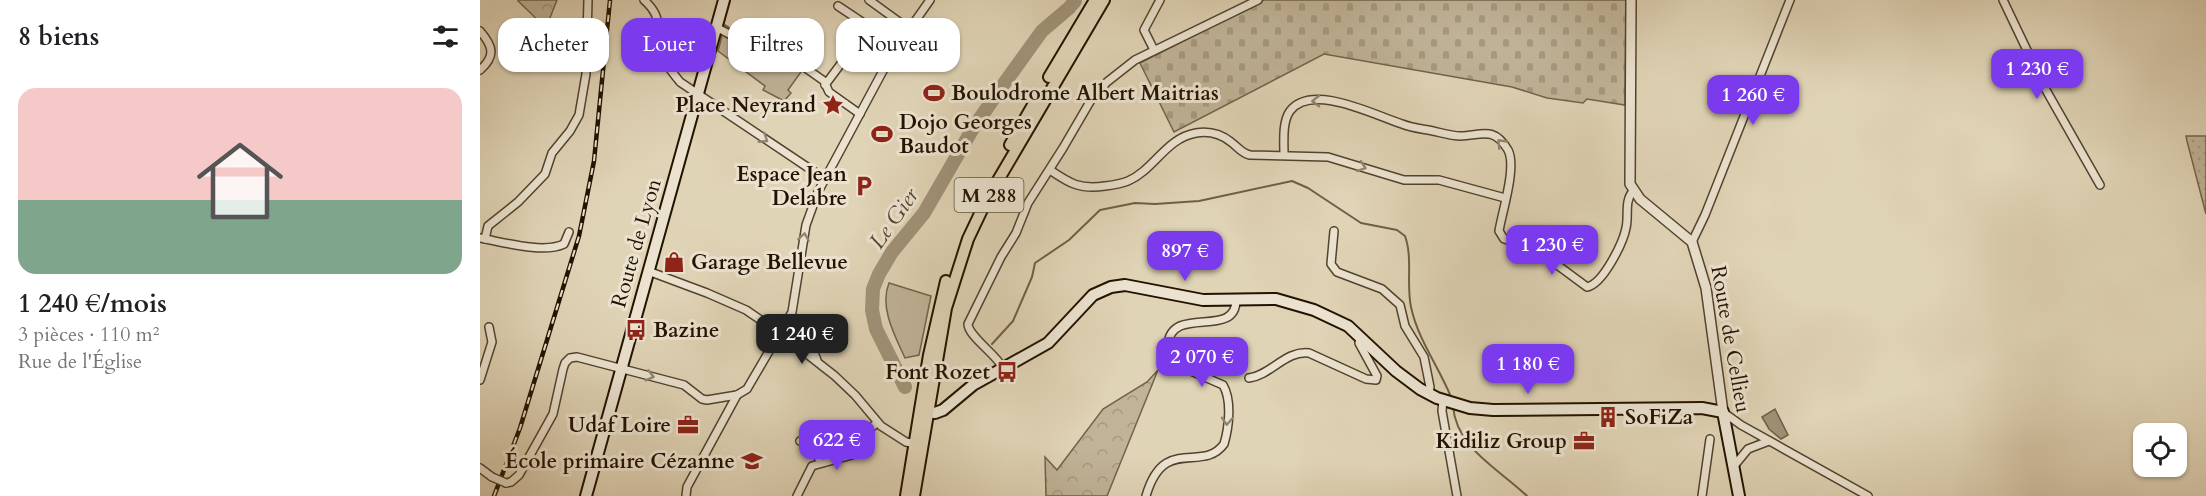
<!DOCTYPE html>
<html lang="fr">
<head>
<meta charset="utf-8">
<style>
	:root { --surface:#fff; --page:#f6f6f6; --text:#202124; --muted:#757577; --line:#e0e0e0; --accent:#7c3aed }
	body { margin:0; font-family:Cardo,serif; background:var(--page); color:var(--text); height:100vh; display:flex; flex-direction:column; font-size:22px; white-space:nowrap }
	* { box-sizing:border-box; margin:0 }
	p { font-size:20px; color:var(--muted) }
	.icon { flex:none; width:33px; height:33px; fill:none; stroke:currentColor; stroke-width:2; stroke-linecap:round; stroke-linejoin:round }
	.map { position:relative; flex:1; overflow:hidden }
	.panel { display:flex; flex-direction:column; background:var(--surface); width:480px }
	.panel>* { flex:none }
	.banner { position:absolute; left:18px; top:18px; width:570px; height:54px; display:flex; gap:12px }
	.tools { position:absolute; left:1653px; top:423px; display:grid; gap:12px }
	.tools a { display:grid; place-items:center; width:54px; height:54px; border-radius:12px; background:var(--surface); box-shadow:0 2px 4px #0004; font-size:30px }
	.price { position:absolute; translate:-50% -51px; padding:0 14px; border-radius:12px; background:var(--accent); color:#fff; font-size:20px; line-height:39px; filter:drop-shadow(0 2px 3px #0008) }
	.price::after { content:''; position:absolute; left:50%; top:36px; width:18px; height:14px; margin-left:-9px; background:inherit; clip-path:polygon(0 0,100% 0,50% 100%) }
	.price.current { background:#222; color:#fff }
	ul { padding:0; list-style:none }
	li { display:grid; align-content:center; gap:12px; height:318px; padding:0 18px }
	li+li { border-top:2px solid var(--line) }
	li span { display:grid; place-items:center; height:186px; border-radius:18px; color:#555 }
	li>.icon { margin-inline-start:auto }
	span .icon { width:108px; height:108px; fill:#fffc; stroke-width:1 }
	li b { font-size:26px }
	h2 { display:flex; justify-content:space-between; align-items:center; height:72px; padding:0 18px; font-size:26px }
	.tag { padding:0 21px; border-radius:18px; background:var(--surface); box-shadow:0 2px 4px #0004; font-size:21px; line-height:54px }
	.tag.current { background:var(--accent); color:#fff }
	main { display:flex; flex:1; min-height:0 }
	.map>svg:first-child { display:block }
	.grass { fill:url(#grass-dots); stroke:#72624c; stroke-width:1.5 }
	.forest { fill:url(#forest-crowns); stroke:#72624c; stroke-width:1.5 }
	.cemetery { fill:url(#cemetery-stones); stroke:#72624c; stroke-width:1.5 }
	.park { fill:#c0b397; stroke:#72624c; stroke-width:1.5 }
	.water { fill:#a09278; stroke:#6e5f48; stroke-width:1.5 }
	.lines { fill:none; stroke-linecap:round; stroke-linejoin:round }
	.stream { stroke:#6e5f48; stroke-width:2 }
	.river { stroke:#a09278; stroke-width:14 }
	.minor-casing { stroke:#52422e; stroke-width:10 }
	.tertiary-casing { stroke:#52422e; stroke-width:12 }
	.secondary-casing { stroke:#231200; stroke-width:14 }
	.primary-casing { stroke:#231200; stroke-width:14 }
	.minor { stroke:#ebe3d0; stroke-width:7 }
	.tertiary { stroke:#ebe3d0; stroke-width:9 }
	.secondary { stroke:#ebe3d0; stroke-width:10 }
	.primary { stroke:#e0d4b6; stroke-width:10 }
	.rail-casing { stroke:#231200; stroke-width:4.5 }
	.rail { stroke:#ebe3d0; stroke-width:2; stroke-dasharray:7; stroke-linecap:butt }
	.minor-bridge-casing { stroke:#52422e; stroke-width:10; stroke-linecap:butt }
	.minor-bridge { stroke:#ebe3d0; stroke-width:7 }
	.oneway { stroke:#918572 }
	.labels { text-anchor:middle; stroke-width:6; stroke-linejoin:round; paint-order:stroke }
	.shield { fill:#ebe3d0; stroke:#5f513e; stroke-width:1.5 }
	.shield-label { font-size:20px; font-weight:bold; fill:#231200 }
	.poi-label { font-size:21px; font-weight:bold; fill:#231200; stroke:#ebe3d0; text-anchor:end }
	.street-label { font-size:21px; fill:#231200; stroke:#ebe3d0 }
	.water-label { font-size:22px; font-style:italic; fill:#554530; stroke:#ebe3d0 }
</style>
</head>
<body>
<main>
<section class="panel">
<h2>8 biens<svg class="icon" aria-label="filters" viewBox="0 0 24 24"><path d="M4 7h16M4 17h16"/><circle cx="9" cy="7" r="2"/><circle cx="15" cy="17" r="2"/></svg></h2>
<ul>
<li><span style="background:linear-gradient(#f6c9c9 60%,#7fa58c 0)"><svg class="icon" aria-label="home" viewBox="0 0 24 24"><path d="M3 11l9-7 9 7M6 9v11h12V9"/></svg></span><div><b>1 240 €/mois</b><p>3 pièces · 110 m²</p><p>Rue de l'Église</p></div></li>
</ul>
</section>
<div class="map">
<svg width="1726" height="496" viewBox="0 0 1726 496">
	<defs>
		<pattern id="grass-dots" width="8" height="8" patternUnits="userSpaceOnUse" patternTransform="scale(1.5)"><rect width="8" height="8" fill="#c0b397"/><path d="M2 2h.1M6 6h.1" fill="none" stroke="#a59980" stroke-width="1.8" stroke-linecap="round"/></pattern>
		<pattern id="forest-crowns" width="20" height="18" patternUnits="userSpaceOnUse" patternTransform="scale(1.5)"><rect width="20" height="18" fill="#c0b397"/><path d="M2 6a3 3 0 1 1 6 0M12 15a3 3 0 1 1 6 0" fill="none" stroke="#a59980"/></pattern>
		<pattern id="cemetery-stones" width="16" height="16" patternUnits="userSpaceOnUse" patternTransform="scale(1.5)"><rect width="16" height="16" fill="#c0b397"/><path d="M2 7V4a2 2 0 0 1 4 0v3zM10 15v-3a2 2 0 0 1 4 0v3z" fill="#a59980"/></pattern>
	</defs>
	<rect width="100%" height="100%" fill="#e0d4b6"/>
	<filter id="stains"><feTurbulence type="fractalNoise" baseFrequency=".00333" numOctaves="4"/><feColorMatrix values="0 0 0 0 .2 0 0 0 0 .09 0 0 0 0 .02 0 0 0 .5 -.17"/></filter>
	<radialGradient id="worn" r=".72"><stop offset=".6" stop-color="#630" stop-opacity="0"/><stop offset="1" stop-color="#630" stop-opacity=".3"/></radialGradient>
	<polygon class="grass" points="1706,136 1726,136 1726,214 1707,141"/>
	<g class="forest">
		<polygon points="38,0 77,0 66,28 38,1"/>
		<polygon points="678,370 627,496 566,496 565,457 577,470 623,409 667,382"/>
	</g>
	<polygon class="cemetery" points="784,0 1146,0 1145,105 1107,99 1103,103 1067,98 1032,87 844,54 694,132 660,63"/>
	<g class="park">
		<polygon points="245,25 264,37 273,26 326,65 308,90 311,93 304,101 283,90 285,86 238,51"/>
		<path d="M409,283L451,296L439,355L425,358C415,336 399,307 409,283Z"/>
	</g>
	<polygon class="water" points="1295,409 1308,435 1301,439 1289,429 1282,417"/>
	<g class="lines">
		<g class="stream">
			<path d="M512,344L533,321L552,277L555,263L589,240L620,210L655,203L675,204L719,201L812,181L828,188L881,223L917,230L925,236C933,258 926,284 931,307C938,340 959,367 971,397"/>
			<path d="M973,406C976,448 1019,469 1047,496"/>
		</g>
		<polyline class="river" points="425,387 396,329 392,310 393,289 399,274 412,252 444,213 492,130 518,92 562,31 589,8 595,1"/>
		<defs>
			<g id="minor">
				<path d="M164,0C184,18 175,27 180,49C183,61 192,72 200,82L345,179"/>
				<polyline points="389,0 429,29"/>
				<polyline points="1523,0 1566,90 1620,185"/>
				<polyline points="358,6 388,26 379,39"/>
				<polyline points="236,27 264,42 303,53 310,57 344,81 349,92 380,114"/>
				<path d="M0,31C13,46 16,56 0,70"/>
				<circle cx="376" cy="45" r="6"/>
				<polyline points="674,50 664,30 680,0"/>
				<polyline points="345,85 372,49"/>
				<path d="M804,155C804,142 802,122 810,111C832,82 896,116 922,124C932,128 943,129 953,131C962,133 972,136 980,136C1001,136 1013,125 1028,150C1037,167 1022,212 1019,231L1024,239L1053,247L1107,287C1123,284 1143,243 1146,228C1149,216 1144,201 1153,191"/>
				<path d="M570,170C589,183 600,190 625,186C633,185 641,184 648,181C674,170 686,138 716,133C728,131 741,134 751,142C758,147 761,153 770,155L848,157L924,180H959L1025,198"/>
				<polyline points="854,231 851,264 857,272 902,289 920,305 925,326 944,357 950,387 949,394"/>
				<path d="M0,238C23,242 63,254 84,244L89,232"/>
				<polyline points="5,239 8,226 38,202 65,174 72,153 90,131 99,115 106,74 108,0"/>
				<polyline points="1212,242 1225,215 1310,0"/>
				<polyline points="168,271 227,293 266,310 300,333 355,376 375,395 401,426 426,442 436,444"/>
				<polyline points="309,340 314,333 322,330 327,335 337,360"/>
				<path d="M523,368C516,354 488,336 488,324L521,257L536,233L548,203L583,148L611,100L627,82L655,60L778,0"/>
				<path d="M769,378C791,375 806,350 829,353L886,379L896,380L897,376L879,343L880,338"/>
				<polyline points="0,380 12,342 9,327"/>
				<polyline points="963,400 962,411 977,496"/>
				<polyline points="1243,412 1261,425 1388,496"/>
				<polyline points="320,441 336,452 340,462"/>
				<polyline points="1254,466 1268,449 1289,441"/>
				<polyline points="0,468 12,477"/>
				<polyline points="26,483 31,482 39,475 73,414 83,369 85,363 90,358 97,357 204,385 222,399 227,400 257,395 267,389 312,312 326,225 338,192 412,54 450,0"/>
				<polyline points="206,496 207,487 257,395"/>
				<polyline points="317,496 332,466 372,455 388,430 397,423"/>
				<path d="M666,496C684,434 722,474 744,444C749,427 752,400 743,385L697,365C690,359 687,353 688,344C692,304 757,340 756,299"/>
				<polyline points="1222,496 1230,439"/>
			</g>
			<polyline id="tertiary" points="1151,0 1150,184 1160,199 1212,242 1226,288 1243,412"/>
			<g id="secondary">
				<polyline points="440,411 455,413 463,410 493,385 568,343 613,295 631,287 645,285 723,300 796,299 834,310 868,326 916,371 940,389 957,398 990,408 1013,410 1222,408 1243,412 1259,496"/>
				<polyline points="106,496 244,0"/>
			</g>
			<g id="primary">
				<polyline points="569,77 615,0"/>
				<polyline points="530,145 557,98"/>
				<polyline points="426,496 449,355 466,281"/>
				<polyline points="434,496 466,308 488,239 507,199 624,0"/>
			</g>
		</defs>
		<use href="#minor" class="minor-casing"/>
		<use href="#tertiary" class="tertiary-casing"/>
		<use href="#secondary" class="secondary-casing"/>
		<use href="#primary" class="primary-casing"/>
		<use href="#minor" class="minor"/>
		<use href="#tertiary" class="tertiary"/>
		<use href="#secondary" class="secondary"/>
		<use href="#primary" class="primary"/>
		<defs>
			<polyline id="rail" points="14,496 40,428 99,236 114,161 130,0"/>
		</defs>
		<use href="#rail" class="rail-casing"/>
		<use href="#rail" class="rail"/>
		<defs>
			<polyline id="minor-bridge" points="12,477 26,483"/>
		</defs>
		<use href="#minor-bridge" class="minor-bridge-casing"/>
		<use href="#minor-bridge" class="minor-bridge"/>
	</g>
	<defs><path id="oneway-chevron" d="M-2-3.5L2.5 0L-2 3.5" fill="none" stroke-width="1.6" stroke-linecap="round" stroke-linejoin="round" transform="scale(1.5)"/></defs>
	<g class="oneway">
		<use href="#oneway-chevron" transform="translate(836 101) rotate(179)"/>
		<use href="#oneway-chevron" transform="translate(284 139) rotate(33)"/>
		<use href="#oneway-chevron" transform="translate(1021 143) rotate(-134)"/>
		<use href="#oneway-chevron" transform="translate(882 167) rotate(19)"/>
		<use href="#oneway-chevron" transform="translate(324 237) rotate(-81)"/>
		<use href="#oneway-chevron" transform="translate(170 376) rotate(14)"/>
		<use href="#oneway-chevron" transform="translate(747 421) rotate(93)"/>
	</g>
	<defs>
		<symbol id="stadium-bare" viewBox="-9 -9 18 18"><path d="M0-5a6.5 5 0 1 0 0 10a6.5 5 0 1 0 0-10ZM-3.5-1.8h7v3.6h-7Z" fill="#8f2418" stroke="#ebe3d0" stroke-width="2.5" paint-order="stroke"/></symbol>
		<symbol id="sight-bare" viewBox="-9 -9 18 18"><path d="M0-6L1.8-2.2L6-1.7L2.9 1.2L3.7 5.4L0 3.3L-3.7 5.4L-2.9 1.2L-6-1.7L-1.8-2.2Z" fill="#8f2418" stroke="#ebe3d0" stroke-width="2.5" paint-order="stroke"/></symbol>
		<symbol id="parking-bare" viewBox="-9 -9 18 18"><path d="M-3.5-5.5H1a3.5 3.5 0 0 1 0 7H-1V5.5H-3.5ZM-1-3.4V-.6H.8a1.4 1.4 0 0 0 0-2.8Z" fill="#8f2418" stroke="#ebe3d0" stroke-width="2.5" paint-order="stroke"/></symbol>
		<symbol id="shop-bare" viewBox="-9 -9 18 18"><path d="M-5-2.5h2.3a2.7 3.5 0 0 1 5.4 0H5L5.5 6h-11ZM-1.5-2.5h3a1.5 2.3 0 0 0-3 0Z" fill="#8f2418" stroke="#ebe3d0" stroke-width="2.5" paint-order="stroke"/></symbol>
		<symbol id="bus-bare" viewBox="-9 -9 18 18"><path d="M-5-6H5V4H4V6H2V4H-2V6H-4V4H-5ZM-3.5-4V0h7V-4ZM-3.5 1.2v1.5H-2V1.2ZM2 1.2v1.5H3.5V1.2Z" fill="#8f2418" stroke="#ebe3d0" stroke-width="2.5" paint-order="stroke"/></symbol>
		<symbol id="building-bare" viewBox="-9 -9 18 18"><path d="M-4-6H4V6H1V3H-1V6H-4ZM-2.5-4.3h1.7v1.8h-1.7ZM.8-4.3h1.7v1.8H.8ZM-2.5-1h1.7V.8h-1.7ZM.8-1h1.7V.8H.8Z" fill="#8f2418" stroke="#ebe3d0" stroke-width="2.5" paint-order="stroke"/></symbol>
		<symbol id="office-bare" viewBox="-9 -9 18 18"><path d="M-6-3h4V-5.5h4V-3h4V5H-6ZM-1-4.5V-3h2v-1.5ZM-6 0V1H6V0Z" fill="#8f2418" stroke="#ebe3d0" stroke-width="2.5" paint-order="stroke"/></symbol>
		<symbol id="school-bare" viewBox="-9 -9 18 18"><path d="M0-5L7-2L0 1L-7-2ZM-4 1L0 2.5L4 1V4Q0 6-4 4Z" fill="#8f2418" stroke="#ebe3d0" stroke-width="2.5" paint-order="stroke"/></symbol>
	</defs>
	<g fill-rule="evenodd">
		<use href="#stadium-bare" x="439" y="78" width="30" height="30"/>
		<use href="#sight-bare" x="338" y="90" width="30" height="30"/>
		<use href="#stadium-bare" x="387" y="119" width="30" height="30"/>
		<use href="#parking-bare" x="369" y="171" width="30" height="30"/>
		<use href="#shop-bare" x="179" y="247" width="30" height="30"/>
		<use href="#bus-bare" x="141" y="315" width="30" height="30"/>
		<use href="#bus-bare" x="512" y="357" width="30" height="30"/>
		<use href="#building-bare" x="1113" y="402" width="30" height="30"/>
		<use href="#office-bare" x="193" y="410" width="30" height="30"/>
		<use href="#office-bare" x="1089" y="426" width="30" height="30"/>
		<use href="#school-bare" x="257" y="446" width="30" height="30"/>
	</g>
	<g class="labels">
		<rect class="shield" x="474.5" y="178" width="69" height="34" rx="4.5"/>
		<g class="shield-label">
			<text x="509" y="202">M 288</text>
		</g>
		<g class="poi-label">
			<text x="471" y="100" text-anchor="start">Boulodrome Albert Maitrias</text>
			<text x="336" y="112">Place Neyrand</text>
			<text x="419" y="129" text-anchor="start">Dojo Georges<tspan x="419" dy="24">Baudot</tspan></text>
			<text x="367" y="181">Espace Jean<tspan x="367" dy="24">Delabre</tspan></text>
			<text x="211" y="269" text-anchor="start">Garage Bellevue</text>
			<text x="173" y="337" text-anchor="start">Bazine</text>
			<text x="510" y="379">Font Rozet</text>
			<text x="1145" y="424" text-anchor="start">SoFiZa</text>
			<text x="191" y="432">Udaf Loire</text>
			<text x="1087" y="448">Kidiliz Group</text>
			<text x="255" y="468">École primaire Cézanne</text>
		</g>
		<g class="street-label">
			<text transform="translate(156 243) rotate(-74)" y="7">Route de Lyon</text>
			<text transform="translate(1251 339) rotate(80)" y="7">Route de Cellieu</text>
		</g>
		<g class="water-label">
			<text transform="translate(413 218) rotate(-55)" y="8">Le Gier</text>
		</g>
	</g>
	<rect width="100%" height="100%" filter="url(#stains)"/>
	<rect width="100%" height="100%" fill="url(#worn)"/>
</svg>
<div class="tools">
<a><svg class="icon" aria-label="locate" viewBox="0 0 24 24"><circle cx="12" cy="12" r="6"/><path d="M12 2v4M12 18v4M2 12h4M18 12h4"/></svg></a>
</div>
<b class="price" style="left:1557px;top:100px">1 230 €</b>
<b class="price" style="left:1273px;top:126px">1 260 €</b>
<b class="price" style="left:1072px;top:276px">1 230 €</b>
<b class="price" style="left:705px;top:282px">897 €</b>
<b class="price current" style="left:322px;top:365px">1 240 €</b>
<b class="price" style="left:722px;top:388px">2 070 €</b>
<b class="price" style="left:1048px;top:395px">1 180 €</b>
<b class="price" style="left:357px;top:471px">622 €</b>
<div class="banner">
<a class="tag">Acheter</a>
<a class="tag current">Louer</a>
<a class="tag">Filtres</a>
<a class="tag">Nouveau</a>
</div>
</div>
</main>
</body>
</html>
